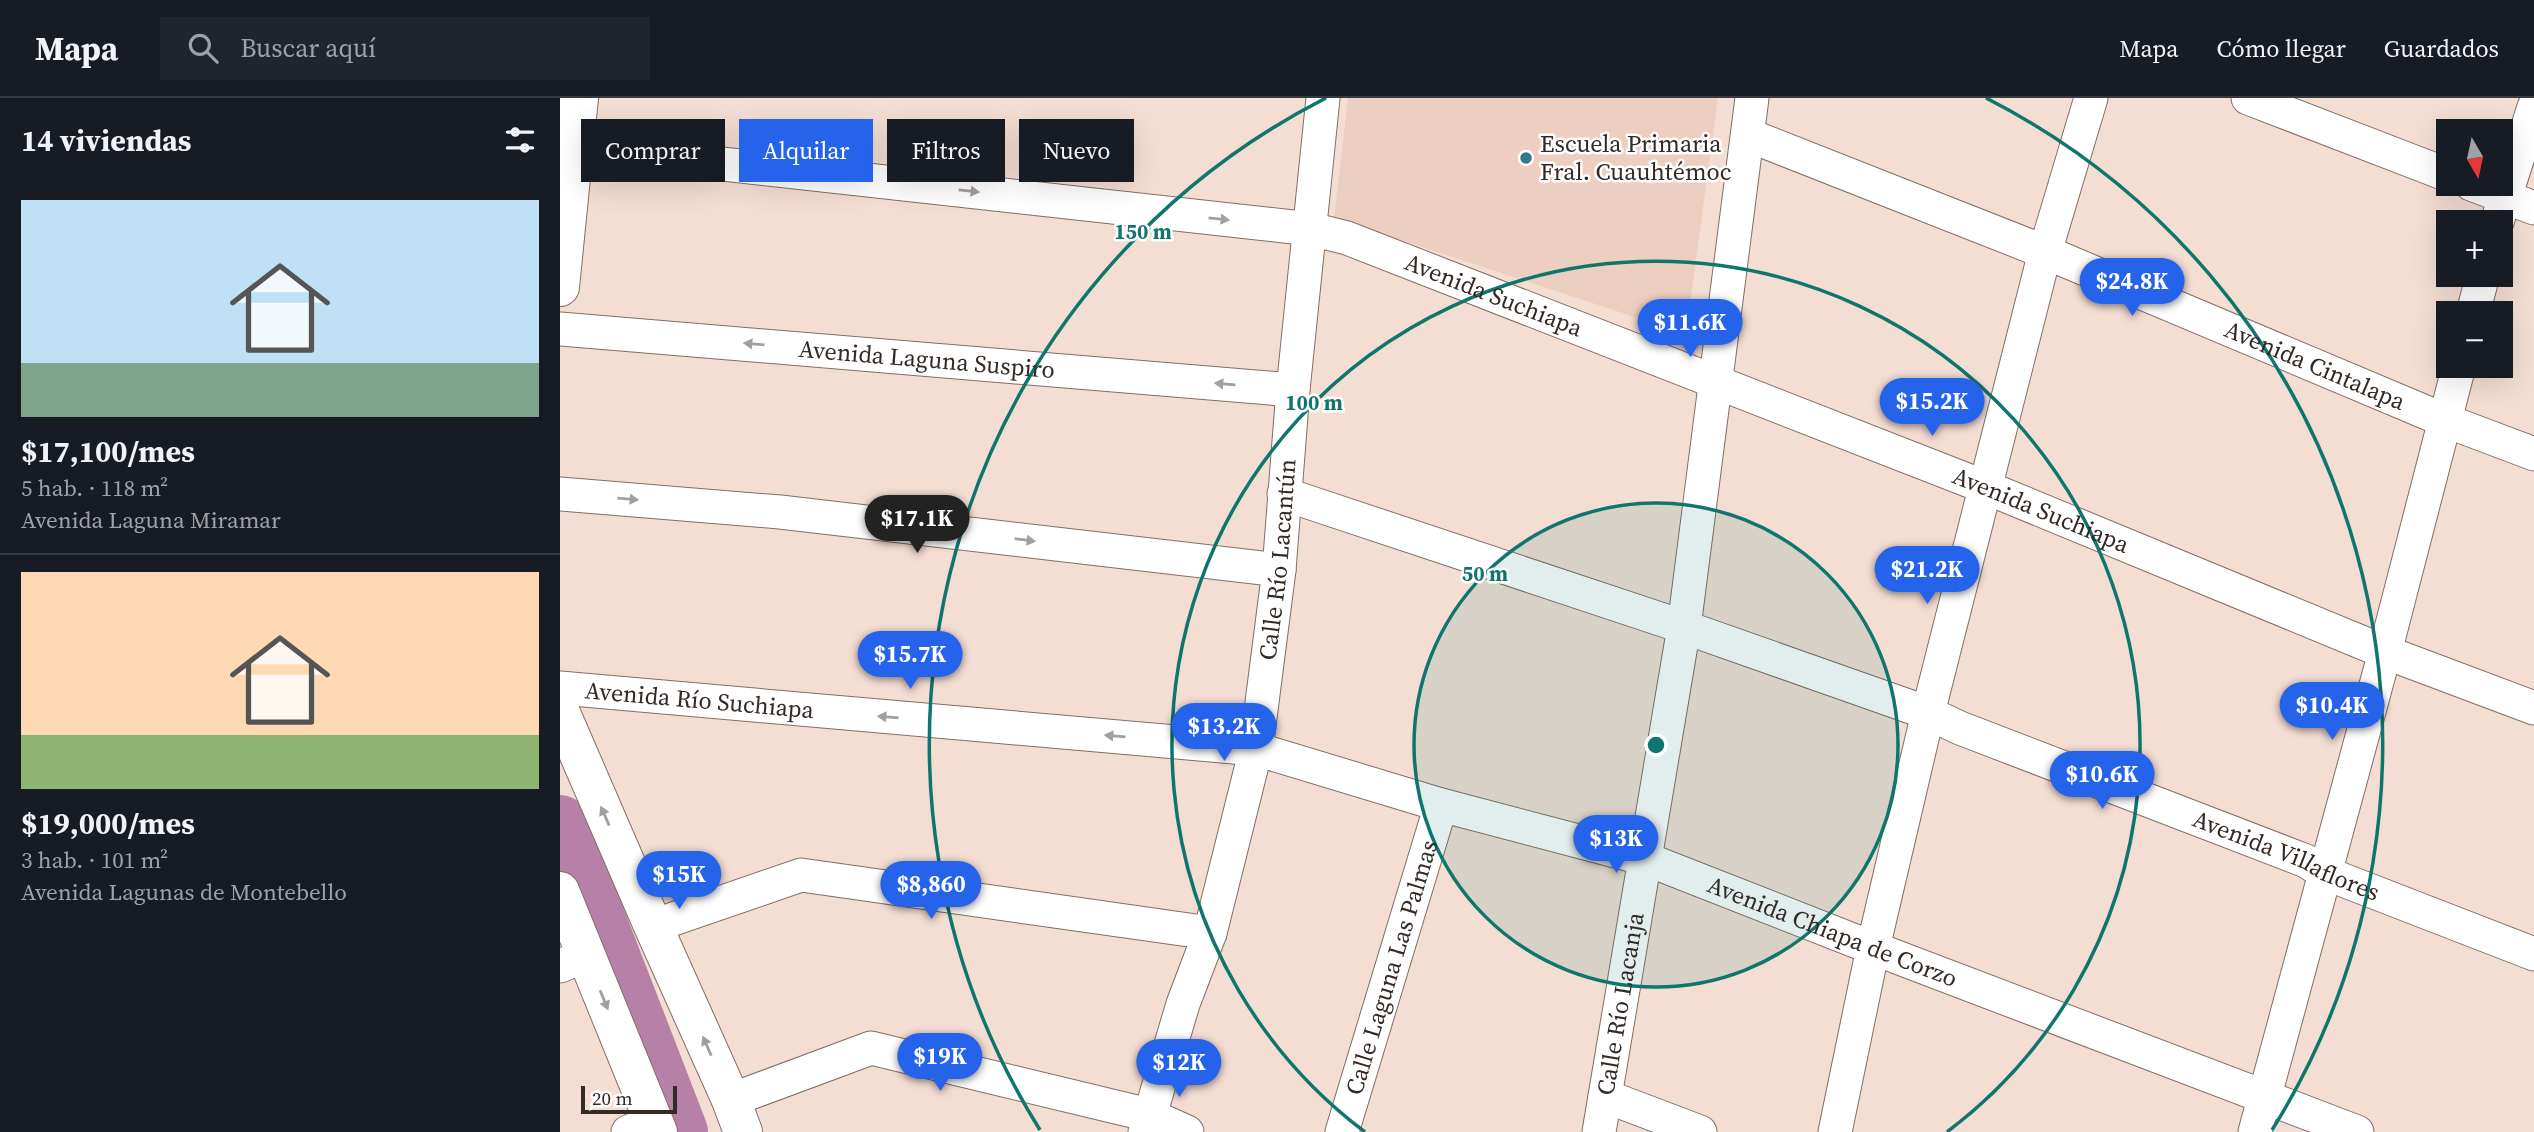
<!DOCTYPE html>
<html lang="es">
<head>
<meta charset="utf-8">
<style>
	:root { --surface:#171b24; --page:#20242c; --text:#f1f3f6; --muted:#9ea1a6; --line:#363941; --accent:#2563eb }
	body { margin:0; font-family:"Source Serif 4",serif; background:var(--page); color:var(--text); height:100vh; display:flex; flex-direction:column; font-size:26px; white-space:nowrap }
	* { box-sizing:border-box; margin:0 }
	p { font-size:23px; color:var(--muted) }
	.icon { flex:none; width:38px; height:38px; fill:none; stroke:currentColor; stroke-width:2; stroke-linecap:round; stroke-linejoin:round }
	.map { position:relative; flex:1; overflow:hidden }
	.drawer { display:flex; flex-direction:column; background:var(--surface); width:560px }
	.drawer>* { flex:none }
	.hud { position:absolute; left:21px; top:21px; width:665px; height:63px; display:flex; gap:14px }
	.needle { width:46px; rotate:171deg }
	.tools { position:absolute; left:1876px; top:21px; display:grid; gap:14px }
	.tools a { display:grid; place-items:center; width:77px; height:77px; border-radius:0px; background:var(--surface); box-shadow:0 7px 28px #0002; font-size:35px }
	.scale { position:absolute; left:21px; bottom:18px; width:96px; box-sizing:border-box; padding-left:7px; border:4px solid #332a26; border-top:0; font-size:19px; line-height:24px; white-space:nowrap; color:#332a26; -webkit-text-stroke:5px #fff; paint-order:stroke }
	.price { position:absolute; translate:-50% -60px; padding:0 16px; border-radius:24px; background:var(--accent); color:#fff; font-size:23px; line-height:46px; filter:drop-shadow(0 2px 4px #0008) }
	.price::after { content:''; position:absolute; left:50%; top:42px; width:21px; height:16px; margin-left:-10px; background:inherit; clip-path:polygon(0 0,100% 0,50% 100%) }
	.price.on { background:#222; color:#fff }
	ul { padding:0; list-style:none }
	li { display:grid; align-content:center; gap:14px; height:371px; padding:0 21px }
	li+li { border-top:2px solid var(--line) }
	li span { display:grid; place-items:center; height:217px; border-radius:0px; color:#555 }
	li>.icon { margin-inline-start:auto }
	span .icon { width:126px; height:126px; fill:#fffc; stroke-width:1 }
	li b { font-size:30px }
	h2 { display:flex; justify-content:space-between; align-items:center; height:84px; padding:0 21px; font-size:30px }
	.pill { padding:0 24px; border-radius:0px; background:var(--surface); box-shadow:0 7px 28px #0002; font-size:24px; line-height:63px }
	.pill.on { background:var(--accent); color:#fff }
	header { display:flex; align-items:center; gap:42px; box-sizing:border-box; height:98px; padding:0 35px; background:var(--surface); border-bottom:2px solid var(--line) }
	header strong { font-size:33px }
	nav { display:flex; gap:38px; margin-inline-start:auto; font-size:24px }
	.search { width:490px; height:63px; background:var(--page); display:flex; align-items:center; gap:18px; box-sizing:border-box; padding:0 24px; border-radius:0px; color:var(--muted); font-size:26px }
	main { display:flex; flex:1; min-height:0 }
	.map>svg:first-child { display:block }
	.built { fill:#edcfc1 }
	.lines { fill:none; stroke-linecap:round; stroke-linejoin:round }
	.river { stroke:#b780a6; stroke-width:58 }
	.street-casing { stroke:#826e65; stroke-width:35 }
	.secondary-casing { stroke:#826e65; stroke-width:40 }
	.street { stroke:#fff; stroke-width:33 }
	.secondary { stroke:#fff; stroke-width:38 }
	.oneway { fill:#a39f9d }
	.ring { fill:none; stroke:#0f766e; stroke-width:3.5 }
	.poi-dot { fill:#347987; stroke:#fff; stroke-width:2.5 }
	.labels { text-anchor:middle; stroke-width:5; stroke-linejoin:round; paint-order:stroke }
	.poi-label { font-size:24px; fill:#332a26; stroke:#fff; text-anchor:start }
	.street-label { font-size:24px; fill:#332a26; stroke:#fff }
	.centre { fill:#0f766e; stroke:#fff; stroke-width:3.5 }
	.ring-label { font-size:21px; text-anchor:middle; font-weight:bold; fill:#0f766e; stroke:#fff; stroke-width:5; stroke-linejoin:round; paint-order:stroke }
</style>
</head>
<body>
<header>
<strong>Mapa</strong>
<div class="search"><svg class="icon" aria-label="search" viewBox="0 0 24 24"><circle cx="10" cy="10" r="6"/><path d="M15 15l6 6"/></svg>Buscar aquí</div>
<nav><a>Mapa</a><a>Cómo llegar</a><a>Guardados</a></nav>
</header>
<main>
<section class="drawer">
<h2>14 viviendas<svg class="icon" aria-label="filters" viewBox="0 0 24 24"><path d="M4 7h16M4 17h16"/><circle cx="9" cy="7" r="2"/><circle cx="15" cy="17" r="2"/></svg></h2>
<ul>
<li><span style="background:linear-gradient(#bfe0f5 75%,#7fa58c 0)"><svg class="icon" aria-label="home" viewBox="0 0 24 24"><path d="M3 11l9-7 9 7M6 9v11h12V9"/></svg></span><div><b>$17,100/mes</b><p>5 hab. · 118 m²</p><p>Avenida Laguna Miramar</p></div></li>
<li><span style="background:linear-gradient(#ffd9b3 75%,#8fb573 0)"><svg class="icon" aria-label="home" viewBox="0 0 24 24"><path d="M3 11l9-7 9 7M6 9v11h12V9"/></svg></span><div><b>$19,000/mes</b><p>3 hab. · 101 m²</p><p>Avenida Lagunas de Montebello</p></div></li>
</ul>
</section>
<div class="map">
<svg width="1974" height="1034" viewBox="0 0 1974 1034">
	<rect width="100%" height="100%" fill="#f4ded4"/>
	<polygon class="built" points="788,0 1158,0 1126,236 774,120"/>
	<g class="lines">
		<polyline class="river" points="0,726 119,1034"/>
		<defs>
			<g id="street">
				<polyline points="1688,0 1888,77"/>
				<path id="s1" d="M1188,37L1485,154L1884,322L1974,356"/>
				<path id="s2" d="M0,48L751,131L787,140L1425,389L1825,554L1974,610"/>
				<polyline points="1911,86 1974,110"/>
				<polyline points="1937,124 1974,9"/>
				<polyline points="1913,215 1923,177"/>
				<path id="s3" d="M0,231L733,292"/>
				<polyline points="0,396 220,414 719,472"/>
				<path id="s4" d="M724,396L1124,529L1368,615L1400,630L1746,763L1765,775L1974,856"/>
				<path id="s5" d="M0,590L696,651L881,707L1086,761L1313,850L1797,1034"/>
				<polyline points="93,828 241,777 650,835"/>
				<polyline points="0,868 26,857"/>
				<polyline points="1045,998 1140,1034"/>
				<polyline points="171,1002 311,950 589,1017 627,1034"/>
				<polyline points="68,1034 94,1023"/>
				<path id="s6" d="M585,1034L623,906L650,835L696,651L719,472L733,292L763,0"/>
				<path id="s7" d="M782,1034L881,707"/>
				<path id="s8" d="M1039,1034L1124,529L1192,0"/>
				<polyline points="1275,1034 1313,850 1368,615 1485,154 1531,0"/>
				<polyline points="1695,1034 1825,554 1899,268"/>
			</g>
			<g id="secondary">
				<polyline points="0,189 19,0"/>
				<polyline points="0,613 93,828 171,1002 183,1034"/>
				<polyline points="0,793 98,1034"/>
			</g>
		</defs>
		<use href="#street" class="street-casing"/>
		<use href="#secondary" class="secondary-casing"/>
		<use href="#street" class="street"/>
		<use href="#secondary" class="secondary"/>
	</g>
	<defs><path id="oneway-solid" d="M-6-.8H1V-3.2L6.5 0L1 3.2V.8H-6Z" transform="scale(1.75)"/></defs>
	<g class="oneway">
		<use href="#oneway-solid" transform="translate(409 93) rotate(6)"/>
		<use href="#oneway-solid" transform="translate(659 121) rotate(6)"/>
		<use href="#oneway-solid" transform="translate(194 246) rotate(-175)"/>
		<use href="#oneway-solid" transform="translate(665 286) rotate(-175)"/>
		<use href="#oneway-solid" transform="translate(68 401) rotate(5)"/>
		<use href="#oneway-solid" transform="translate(465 442) rotate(7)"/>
		<use href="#oneway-solid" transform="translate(328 619) rotate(-175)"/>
		<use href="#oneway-solid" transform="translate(555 638) rotate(-175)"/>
		<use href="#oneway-solid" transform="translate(45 718) rotate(-114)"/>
		<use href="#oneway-solid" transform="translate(44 902) rotate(68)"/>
		<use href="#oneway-solid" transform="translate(147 948) rotate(-114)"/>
	</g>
	<circle cx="1096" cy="647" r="242" fill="#0f766e" fill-opacity=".12"/>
	<g class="ring">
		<circle cx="1096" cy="647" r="242"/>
		<path d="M805 1034A484 484 0 1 1 1387 1034"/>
		<path d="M480 1032A726 726 0 0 1 766 0M1426 0A726 726 0 0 1 1712 1032"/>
	</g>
	<circle class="poi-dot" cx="966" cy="60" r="7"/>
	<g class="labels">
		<g class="poi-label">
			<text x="980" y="54">Escuela Primaria<tspan x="980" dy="28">Fral. Cuauhtémoc</tspan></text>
		</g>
		<g class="street-label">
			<text dy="8" stroke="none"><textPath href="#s2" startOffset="950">Avenida Suchiapa</textPath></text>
			<text dy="8" stroke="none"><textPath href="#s3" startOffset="368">Avenida Laguna Suspiro</textPath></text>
			<text dy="8" stroke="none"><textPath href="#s1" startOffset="612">Avenida Cintalapa</textPath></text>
			<text dy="8" stroke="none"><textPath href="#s2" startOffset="1538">Avenida Suchiapa</textPath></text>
			<text dy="8" stroke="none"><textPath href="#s6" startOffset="590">Calle Río Lacantún</textPath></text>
			<text dy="8" stroke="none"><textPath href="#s5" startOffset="140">Avenida Río Suchiapa</textPath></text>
			<text dy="8" stroke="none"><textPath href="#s4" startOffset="1066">Avenida Villaflores</textPath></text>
			<text dy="8" stroke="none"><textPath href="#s5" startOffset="1304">Avenida Chiapa de Corzo</textPath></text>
			<text dy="8" stroke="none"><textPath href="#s7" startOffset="172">Calle Laguna Las Palmas</textPath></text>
			<text dy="8" stroke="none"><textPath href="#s8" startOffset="130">Calle Río Lacanja</textPath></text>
		</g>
	</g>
	<circle cx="1096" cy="647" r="10" class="centre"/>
	<g class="ring-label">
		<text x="583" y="141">150 m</text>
		<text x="754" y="312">100 m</text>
		<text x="925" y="483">50 m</text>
	</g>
</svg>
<div class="tools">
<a><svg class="needle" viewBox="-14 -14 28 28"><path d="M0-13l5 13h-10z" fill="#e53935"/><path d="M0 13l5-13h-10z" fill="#9ea1a6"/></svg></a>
<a>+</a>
<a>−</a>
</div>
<div class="scale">20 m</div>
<b class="price" style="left:1572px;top:220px">$24.8K</b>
<b class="price" style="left:1130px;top:261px">$11.6K</b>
<b class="price" style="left:1372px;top:340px">$15.2K</b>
<b class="price on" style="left:357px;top:457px">$17.1K</b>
<b class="price" style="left:1367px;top:508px">$21.2K</b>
<b class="price" style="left:350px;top:593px">$15.7K</b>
<b class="price" style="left:1772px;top:644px">$10.4K</b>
<b class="price" style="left:664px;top:665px">$13.2K</b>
<b class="price" style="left:1542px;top:713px">$10.6K</b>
<b class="price" style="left:1056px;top:777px">$13K</b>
<b class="price" style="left:119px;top:813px">$15K</b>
<b class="price" style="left:371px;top:823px">$8,860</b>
<b class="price" style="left:380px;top:995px">$19K</b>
<b class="price" style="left:619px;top:1001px">$12K</b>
<div class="hud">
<a class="pill">Comprar</a>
<a class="pill on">Alquilar</a>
<a class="pill">Filtros</a>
<a class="pill">Nuevo</a>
</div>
</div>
</main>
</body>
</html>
